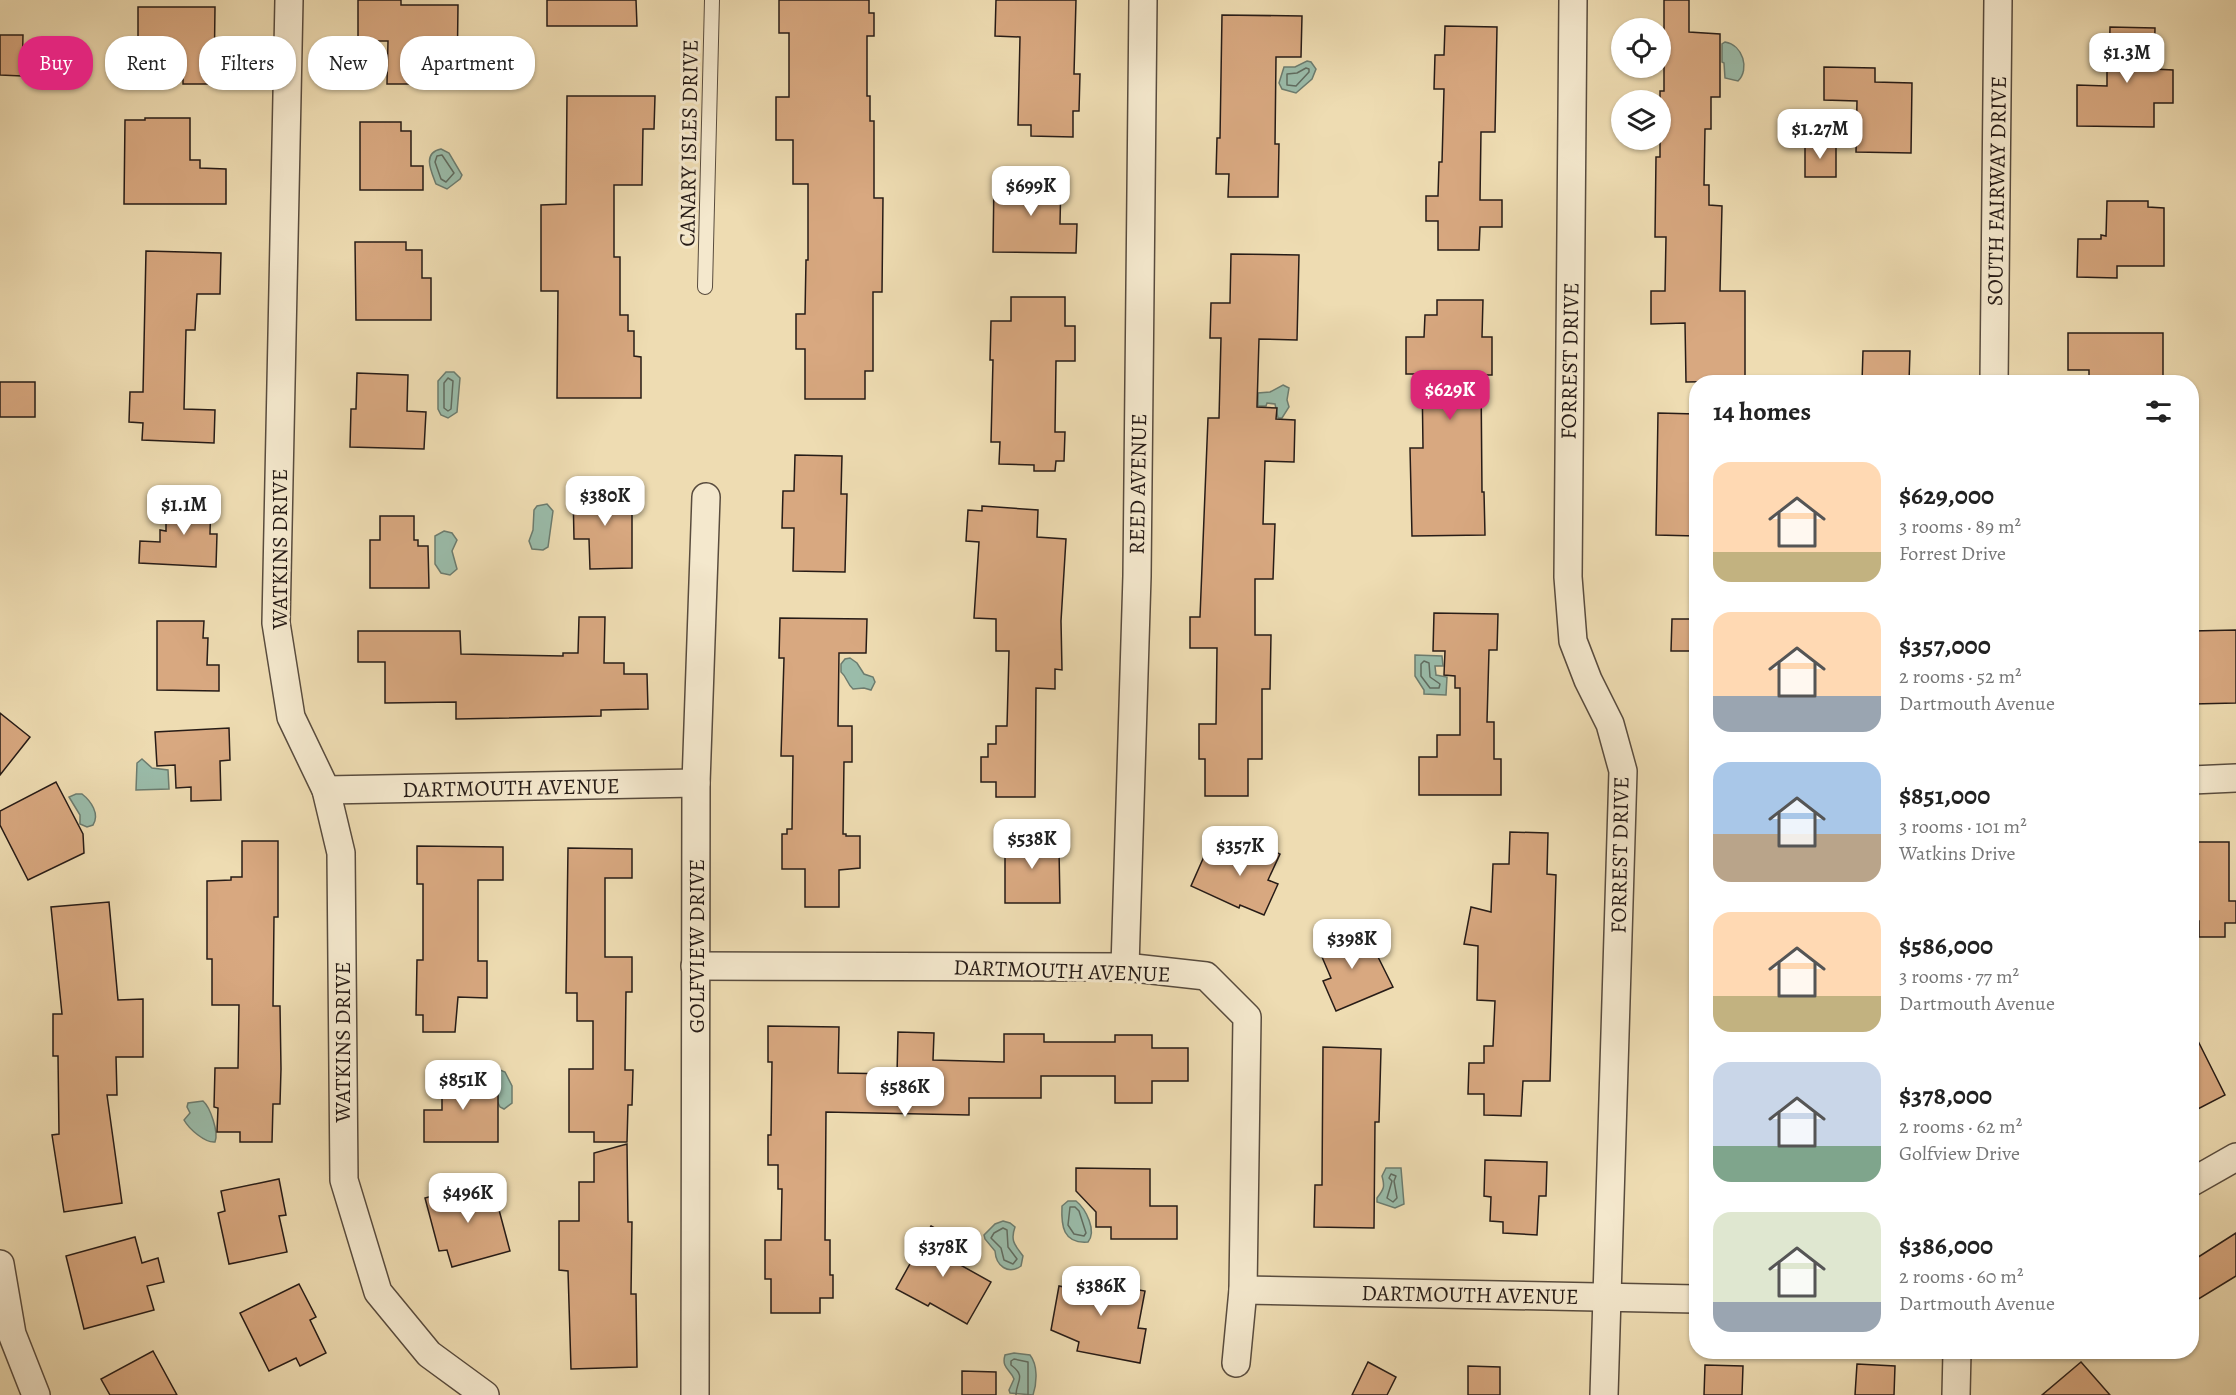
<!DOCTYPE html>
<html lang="en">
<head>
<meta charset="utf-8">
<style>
	:root { --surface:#fff; --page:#f2f2f2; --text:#222; --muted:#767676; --accent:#db2777 }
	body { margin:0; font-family:Alegreya,serif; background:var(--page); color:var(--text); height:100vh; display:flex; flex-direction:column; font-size:22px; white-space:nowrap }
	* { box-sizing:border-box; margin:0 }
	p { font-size:20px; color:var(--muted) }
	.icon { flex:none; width:33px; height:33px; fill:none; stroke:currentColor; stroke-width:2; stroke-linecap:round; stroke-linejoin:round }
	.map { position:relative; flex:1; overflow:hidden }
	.sheet { position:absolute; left:1689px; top:375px; width:510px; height:984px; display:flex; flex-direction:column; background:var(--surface); border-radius:24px; box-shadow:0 2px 4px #0004 }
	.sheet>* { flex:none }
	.hud { position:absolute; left:18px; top:36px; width:570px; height:54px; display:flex; gap:12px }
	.fabs { position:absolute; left:1611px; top:18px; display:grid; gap:12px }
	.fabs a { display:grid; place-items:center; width:60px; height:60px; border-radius:50%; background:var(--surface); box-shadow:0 2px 4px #0004; font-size:30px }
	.price { position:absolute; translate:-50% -51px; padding:0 14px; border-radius:12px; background:#fff; color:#222; font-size:20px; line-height:39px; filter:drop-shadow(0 2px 3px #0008) }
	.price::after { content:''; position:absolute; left:50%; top:36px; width:18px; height:14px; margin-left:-9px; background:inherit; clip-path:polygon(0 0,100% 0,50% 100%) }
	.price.current { background:var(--accent); color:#fff }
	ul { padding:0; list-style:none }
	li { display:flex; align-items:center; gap:18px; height:150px; padding:0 24px }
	li span { display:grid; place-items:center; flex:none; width:168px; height:120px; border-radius:18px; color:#555 }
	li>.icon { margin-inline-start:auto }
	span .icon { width:72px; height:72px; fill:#fffc; stroke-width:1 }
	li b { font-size:26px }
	h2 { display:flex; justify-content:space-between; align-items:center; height:72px; padding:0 24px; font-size:26px }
	.chip { padding:0 21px; border-radius:24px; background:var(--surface); box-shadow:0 2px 4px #0004; font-size:21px; line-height:54px }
	.chip.current { background:var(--accent); color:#fff }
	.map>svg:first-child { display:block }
	.water { fill:#9abcaa; stroke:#6c7c6f; stroke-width:1.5 }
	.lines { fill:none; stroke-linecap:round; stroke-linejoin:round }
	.shore { stroke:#606c60; stroke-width:1.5 }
	.building { fill:#d8a880; stroke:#271c17; stroke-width:1.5 }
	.lane-casing { stroke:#594c3e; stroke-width:16 }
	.street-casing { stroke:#594c3e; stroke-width:30 }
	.lane { stroke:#f4e8cd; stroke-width:14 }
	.street { stroke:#f4e8cd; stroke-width:27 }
	.labels { text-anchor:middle; stroke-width:6; stroke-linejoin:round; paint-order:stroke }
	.street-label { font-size:22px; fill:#271c17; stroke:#f4e8cd }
</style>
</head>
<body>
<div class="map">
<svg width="2236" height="1395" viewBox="0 0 2236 1395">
	<rect width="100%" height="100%" fill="#eedcb2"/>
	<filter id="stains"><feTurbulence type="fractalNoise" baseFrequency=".00333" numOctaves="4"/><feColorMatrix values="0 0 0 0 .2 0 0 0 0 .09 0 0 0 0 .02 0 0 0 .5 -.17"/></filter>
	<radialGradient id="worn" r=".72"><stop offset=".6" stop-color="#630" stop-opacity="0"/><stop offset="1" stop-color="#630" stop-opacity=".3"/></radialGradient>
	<g class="water">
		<path d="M1725,42C1743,45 1750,69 1738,81L1725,78L1724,63L1722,62V44Z"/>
		<polygon points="1307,61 1311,62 1316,69 1312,79 1296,93 1282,89 1279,83 1284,67 1295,67"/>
		<path d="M441,149L449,153L462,175L460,179L447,189L436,184C431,171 422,153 441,149Z"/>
		<polygon points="446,372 454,372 460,378 457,412 448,418 441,415 438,409 438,381"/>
		<polygon points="1283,385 1289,388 1287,400 1289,407 1282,418 1278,418 1275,404 1267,403 1266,406 1258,406 1258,393 1270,392"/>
		<polygon points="547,504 553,511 548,547 543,550 532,549 529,541 533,530 534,510 537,506"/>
		<polygon points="444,531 452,533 457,540 452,551 457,569 450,575 441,573 435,564 435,536"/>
		<polygon points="1415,655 1442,656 1443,666 1435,666 1436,675 1447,677 1446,695 1424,694 1424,690 1415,676"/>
		<path d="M850,658L857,663L864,674L873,677L875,682L871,690L864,688L853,689C847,684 847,677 841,672V664L845,659Z"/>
		<polygon points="142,759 152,768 168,770 169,789 136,790 137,763"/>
		<path d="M76,794H82C91,801 100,814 93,825L87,827L80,824V815L69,797Z"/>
		<polygon points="493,1067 505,1072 512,1086 512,1103 504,1109 500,1107 491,1088 482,1083 484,1072"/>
		<path d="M203,1101C210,1107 219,1132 215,1142C205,1143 189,1129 184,1120L190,1113L187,1107L188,1103Z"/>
		<path d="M1386,1168H1401L1404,1204L1395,1208L1377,1202V1198C1384,1189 1385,1187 1382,1176Z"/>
		<path d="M1068,1201H1076C1086,1209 1097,1231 1088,1242C1063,1244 1061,1226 1062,1206Z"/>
		<path d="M1003,1221L1010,1223L1015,1227C1010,1241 1015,1245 1023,1256L1021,1266C1008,1275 996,1266 995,1251L985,1239L984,1235L995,1224Z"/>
		<path d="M1014,1353L1030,1355C1038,1365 1037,1383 1033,1395L1010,1393L1009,1390L1014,1379C1011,1370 1001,1368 1005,1355Z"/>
	</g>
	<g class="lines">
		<g class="shore">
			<polygon points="1306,68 1309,69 1309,72 1296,86 1287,85 1287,74 1297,73"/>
			<polygon points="442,155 454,173 446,182 441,179 435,162 437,156"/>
			<polygon points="448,378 453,381 451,409 448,411 444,408 444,383"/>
			<polygon points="1424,661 1429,663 1430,677 1440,684 1439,688 1430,688 1421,676 1421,664"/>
			<polygon points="1391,1174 1396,1176 1394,1181 1397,1198 1393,1202 1387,1198 1392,1181 1389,1178"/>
			<polygon points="1070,1207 1075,1207 1079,1211 1086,1233 1084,1236 1074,1234 1068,1225"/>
			<polygon points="1003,1228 1007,1230 1008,1247 1017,1259 1013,1264 1004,1260 1001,1248 991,1238 994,1233"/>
			<path d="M1016,1395C1016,1381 1027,1377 1011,1365V1361L1014,1359L1028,1362V1395"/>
		</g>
	</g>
	<g class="building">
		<polygon points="358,0 401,0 401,5 458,5 457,84 387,84 388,41 358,41"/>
		<polygon points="547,0 636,0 637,26 547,26"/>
		<polygon points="779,0 869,0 869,13 874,13 874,36 867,36 867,96 870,96 870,121 874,121 874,198 883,198 882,292 873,292 873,371 865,371 865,399 805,399 805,349 796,349 796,314 805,314 806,260 808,260 808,184 793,184 793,140 776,140 776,97 789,97 789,33 779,33"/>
		<polygon points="996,0 1076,0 1074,74 1080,74 1079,111 1073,111 1073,137 1031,136 1031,125 1018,125 1020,37 995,36"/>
		<polygon points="1664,0 1689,0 1689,32 1720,34 1720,97 1711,97 1711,129 1705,129 1704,185 1709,185 1709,205 1722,206 1720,291 1745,291 1745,381 1686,382 1685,323 1651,324 1651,291 1665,291 1666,237 1655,237 1656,157 1660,157 1660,91 1664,91"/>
		<polygon points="138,7 215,7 214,84 183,84 183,79 145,79 145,48 138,48"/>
		<polygon points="1222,15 1302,16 1301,57 1276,57 1275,144 1279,144 1278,197 1228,197 1229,174 1216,174 1217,138 1220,138"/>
		<polygon points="1445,26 1497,27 1495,132 1481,132 1480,200 1502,200 1502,227 1480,227 1479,250 1438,250 1438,221 1426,221 1426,196 1438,196 1439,162 1442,162 1444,89 1434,89 1435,55 1444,55"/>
		<polygon points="2110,27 2155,28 2154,69 2173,70 2173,103 2154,103 2154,127 2077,126 2077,85 2107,86 2107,71 2109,71"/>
		<polygon points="0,35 23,35 22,76 0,75"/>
		<polygon points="1824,67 1875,68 1875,82 1912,83 1911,153 1856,152 1857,101 1824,100"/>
		<polygon points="567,96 655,96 654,129 643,129 642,185 614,185 614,257 620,257 620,315 628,315 628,331 634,331 634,356 641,357 641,398 557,398 558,291 541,291 541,205 566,204"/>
		<polygon points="145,118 190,118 190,160 200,160 200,168 226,169 226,204 124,204 125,120 145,120"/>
		<polygon points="360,122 401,122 401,131 411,131 411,166 423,166 423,190 360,190"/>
		<rect x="1805" y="143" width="31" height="34"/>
		<polygon points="994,178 1061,179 1060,224 1077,224 1076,253 993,252"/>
		<polygon points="2107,201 2148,201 2148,207 2164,208 2164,266 2117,266 2117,278 2077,277 2078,239 2101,239 2101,235 2106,236"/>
		<polygon points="355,242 406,242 406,250 422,250 422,278 431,278 431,320 356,320"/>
		<polygon points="146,251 221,253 220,294 197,294 195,330 186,330 184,409 215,410 214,443 142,440 143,423 129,422 130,392 143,392"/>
		<polygon points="1231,254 1299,255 1297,340 1259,339 1257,407 1277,408 1276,419 1295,420 1294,462 1265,461 1263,524 1275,524 1273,579 1255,579 1255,635 1271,635 1270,689 1262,689 1262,759 1248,759 1248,796 1205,796 1205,759 1199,759 1199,724 1216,724 1217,648 1190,648 1190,617 1200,617 1208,418 1219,418 1221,338 1210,338 1211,303 1230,303"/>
		<polygon points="1011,297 1065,297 1065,326 1075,326 1075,361 1056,361 1055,432 1065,432 1064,461 1056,461 1055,471 1034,471 1034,465 999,464 1000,442 991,442 993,360 990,360 991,321 1011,321"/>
		<polygon points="1437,300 1483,300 1482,337 1492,337 1492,375 1481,375 1482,492 1484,492 1485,535 1412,536 1410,448 1423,448 1422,374 1406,374 1406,337 1424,337 1425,315 1437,315"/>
		<polygon points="2068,333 2163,333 2163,376 2144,376 2144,382 2089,382 2089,370 2068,370"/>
		<polygon points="1863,351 1910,351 1909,382 1862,382"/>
		<polygon points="357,373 408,375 407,411 426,412 424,449 350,447 351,409 356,409"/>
		<rect x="0" y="382" width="35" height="35"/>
		<polygon points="1658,413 1696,414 1696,536 1656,535"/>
		<polygon points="795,455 842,456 841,494 847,494 845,572 793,571 794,528 782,528 783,491 794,491"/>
		<polygon points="632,490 632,568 590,569 589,539 574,539 573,491"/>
		<polygon points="166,497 211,498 210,534 217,534 216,567 139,563 140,541 160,542 160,530 166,531"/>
		<polygon points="982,506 1038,510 1037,537 1066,539 1061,621 1062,670 1055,669 1055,689 1036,688 1035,797 996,797 996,782 981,782 981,757 988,757 988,744 996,744 996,726 1007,726 1009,651 996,651 996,619 974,618 979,542 966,541 968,510 982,511"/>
		<polygon points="380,516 414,516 414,540 418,540 418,546 428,546 429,588 370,588 370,540 380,540"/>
		<polygon points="1434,613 1498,614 1497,650 1489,650 1487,722 1494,722 1494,759 1501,759 1501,795 1419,795 1419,757 1437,757 1437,735 1460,735 1460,688 1455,688 1455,676 1444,675 1445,651 1433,651"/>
		<polygon points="579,617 605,617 604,663 624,663 624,674 647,674 648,709 601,710 601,716 456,719 456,702 385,703 385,662 358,662 358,631 460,631 461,654 563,656 563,653 578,653"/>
		<polygon points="780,618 867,619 866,653 839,653 838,726 852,726 852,762 844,762 843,834 846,834 846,836 860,836 860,868 839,870 839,907 805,907 805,869 782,869 782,834 787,834 787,829 792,829 793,756 781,756 784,658 779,658"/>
		<polygon points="1672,619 1696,619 1696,651 1671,651"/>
		<polygon points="157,621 204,621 203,638 208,638 207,665 219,665 219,691 157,690"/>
		<polygon points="2236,630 2236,703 2193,704 2192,631"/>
		<polygon points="0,713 30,737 0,775"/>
		<polygon points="229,728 230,760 220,761 221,800 191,801 191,787 176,788 175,765 157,766 155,732"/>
		<polygon points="56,782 83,834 84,853 28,880 0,825 0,811"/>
		<polygon points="1510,832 1548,833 1547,874 1556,875 1550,1081 1523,1081 1521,1116 1484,1115 1484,1094 1468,1094 1469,1063 1484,1063 1484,1046 1493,1046 1495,1001 1477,1000 1478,946 1464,944 1471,907 1491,912 1493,864 1509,864"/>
		<polygon points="1017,833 1051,833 1051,849 1059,849 1060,903 1005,903 1005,846 1017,846"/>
		<polygon points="1246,838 1280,854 1268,880 1278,884 1264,915 1240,905 1239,908 1191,886 1206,852 1234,864"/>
		<polygon points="242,841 278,841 278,917 274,917 273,1006 280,1006 281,1069 280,1104 273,1104 272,1142 240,1142 240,1132 217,1132 218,1108 214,1107 215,1068 238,1068 239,1005 212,1005 212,959 207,959 207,881 231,880 231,877 242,877"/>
		<polygon points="2195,842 2229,842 2229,901 2236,901 2236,923 2225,923 2225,937 2199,937 2199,921 2192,921 2192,850 2195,850"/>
		<polygon points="417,846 503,847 503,880 478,880 478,961 487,961 487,998 458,997 455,1032 423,1032 423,1015 416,1015 417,960 423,960 423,884 417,884"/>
		<polygon points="568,848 632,849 632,878 605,878 605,957 632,957 632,992 626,992 625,1070 633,1070 632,1105 628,1105 627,1142 594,1142 594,1132 569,1132 569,1069 593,1069 593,1021 577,1021 577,993 566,993"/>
		<polygon points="109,902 118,1000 143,999 143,1057 116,1057 117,1095 107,1095 122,1203 64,1212 52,1135 59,1134 58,1056 53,1056 53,1014 62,1014 51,907"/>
		<polygon points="1346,931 1350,941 1367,935 1393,987 1336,1011 1323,981 1331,978 1316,943"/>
		<polygon points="768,1026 839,1027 838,1073 897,1074 898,1032 934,1033 933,1060 1004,1062 1004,1034 1044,1034 1044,1042 1115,1042 1115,1035 1152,1035 1152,1048 1188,1048 1188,1081 1152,1081 1152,1103 1115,1103 1115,1076 1041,1076 1041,1098 969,1098 969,1115 826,1112 825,1240 830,1240 830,1275 833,1275 833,1298 820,1298 820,1313 771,1313 771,1279 765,1279 765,1240 781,1240 782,1189 778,1189 778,1165 768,1165 768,1135 771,1135 772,1062 768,1062"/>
		<polygon points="2192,1029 2225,1095 2192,1112"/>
		<polygon points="1323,1047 1381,1049 1379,1122 1375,1122 1374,1228 1314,1227 1315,1185 1322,1185"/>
		<polygon points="442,1071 480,1071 480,1092 498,1092 498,1142 424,1142 424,1110 442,1110"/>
		<polygon points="627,1144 628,1222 632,1222 631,1294 636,1294 637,1367 571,1369 568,1271 559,1270 559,1221 579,1221 579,1182 594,1182 594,1153"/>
		<polygon points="1485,1160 1547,1162 1546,1196 1539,1196 1537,1235 1503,1233 1503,1222 1490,1221 1491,1197 1484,1196"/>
		<polygon points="1076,1168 1150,1169 1150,1206 1177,1206 1177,1239 1111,1239 1111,1227 1096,1227 1096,1212 1076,1191"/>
		<polygon points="279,1179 286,1215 279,1216 287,1252 229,1264 218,1213 225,1211 221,1191"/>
		<polygon points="491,1180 510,1251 452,1267 447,1250 439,1251 425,1198"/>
		<polygon points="931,1226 965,1245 955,1262 991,1282 967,1324 930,1303 928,1306 896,1289"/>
		<polygon points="2236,1233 2236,1276 2192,1303 2192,1261"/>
		<polygon points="135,1237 142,1263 158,1258 164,1282 147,1286 154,1310 84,1329 66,1256"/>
		<polygon points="1076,1272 1118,1280 1117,1286 1145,1291 1138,1328 1146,1329 1140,1363 1077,1351 1079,1342 1051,1330 1059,1286 1073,1289"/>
		<polygon points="299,1284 316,1317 310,1320 326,1353 300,1366 296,1358 269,1371 240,1313"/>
		<polygon points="153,1351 177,1395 110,1395 101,1379"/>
		<polygon points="1368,1362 1396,1377 1387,1395 1352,1395"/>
		<polygon points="2081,1362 2110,1395 2042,1395"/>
		<polygon points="1857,1364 1895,1366 1894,1395 1855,1395"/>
		<polygon points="1705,1365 1743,1366 1742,1395 1704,1395"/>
		<polygon points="1468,1366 1500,1367 1500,1395 1468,1395"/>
		<polygon points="962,1371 996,1372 996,1395 962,1395"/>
	</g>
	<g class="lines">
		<defs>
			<polyline id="lane" points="705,287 712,0"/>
			<g id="street">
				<polyline points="289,0 276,623 291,717 326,790 341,853 344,1180 378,1292 429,1354 485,1395"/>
				<polyline points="1573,0 1568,577 1573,641 1588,680 1610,724 1623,771 1604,1395"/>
				<polyline points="1994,382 1998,0"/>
				<polyline points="2192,780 2236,778"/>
				<polyline points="326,790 696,783"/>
				<polyline points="695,966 1125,967 1206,976 1247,1017 1243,1290 1236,1363"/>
				<polyline points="1125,967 1137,576 1143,0"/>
				<polyline points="2192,1182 2236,1157"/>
				<polyline points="0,1264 12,1334 36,1395"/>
				<polyline points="1243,1290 1696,1299"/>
				<polyline points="695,1395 696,783 706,497"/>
				<polyline points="1956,1395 1957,1352"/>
			</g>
		</defs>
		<use href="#lane" class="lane-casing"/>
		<use href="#street" class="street-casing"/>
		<use href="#lane" class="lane"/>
		<use href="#street" class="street"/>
	</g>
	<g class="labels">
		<g class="street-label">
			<text transform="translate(688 143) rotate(-89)" y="8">CANARY ISLES DRIVE</text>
			<text transform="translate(1996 191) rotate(-89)" y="8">SOUTH FAIRWAY DRIVE</text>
			<text transform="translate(1569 361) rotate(-89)" y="8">FORREST DRIVE</text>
			<text transform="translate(1137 484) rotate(-89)" y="8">REED AVENUE</text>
			<text transform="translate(279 549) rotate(-90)" y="8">WATKINS DRIVE</text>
			<text transform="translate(511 787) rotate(-1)" y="8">DARTMOUTH AVENUE</text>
			<text transform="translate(1619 855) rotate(-89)" y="8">FORREST DRIVE</text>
			<text transform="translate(696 946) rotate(-90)" y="8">GOLFVIEW DRIVE</text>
			<text transform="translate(1062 970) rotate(2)" y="8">DARTMOUTH AVENUE</text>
			<text transform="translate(342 1042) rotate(-90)" y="8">WATKINS DRIVE</text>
			<text transform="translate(1470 1294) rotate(1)" y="8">DARTMOUTH AVENUE</text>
		</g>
	</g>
	<rect width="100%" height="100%" filter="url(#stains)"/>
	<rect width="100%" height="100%" fill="url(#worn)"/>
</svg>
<div class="fabs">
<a><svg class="icon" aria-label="locate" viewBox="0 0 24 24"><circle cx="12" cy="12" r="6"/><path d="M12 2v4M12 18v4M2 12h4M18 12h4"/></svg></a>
<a><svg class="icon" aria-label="layers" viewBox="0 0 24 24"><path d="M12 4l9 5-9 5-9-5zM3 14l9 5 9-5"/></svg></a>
</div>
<b class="price" style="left:2127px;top:84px">$1.3M</b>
<b class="price" style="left:1820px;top:160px">$1.27M</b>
<b class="price" style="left:1031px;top:217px">$699K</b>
<b class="price current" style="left:1450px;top:421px">$629K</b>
<b class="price" style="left:605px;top:527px">$380K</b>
<b class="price" style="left:184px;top:536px">$1.1M</b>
<b class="price" style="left:1032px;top:870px">$538K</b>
<b class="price" style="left:1240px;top:877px">$357K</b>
<b class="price" style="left:1352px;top:970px">$398K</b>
<b class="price" style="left:463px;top:1111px">$851K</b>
<b class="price" style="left:905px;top:1118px">$586K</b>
<b class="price" style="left:468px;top:1224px">$496K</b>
<b class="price" style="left:943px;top:1278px">$378K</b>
<b class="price" style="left:1101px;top:1317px">$386K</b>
<div class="hud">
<a class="chip current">Buy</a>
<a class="chip">Rent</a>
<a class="chip">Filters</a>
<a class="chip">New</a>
<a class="chip">Apartment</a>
</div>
<section class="sheet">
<h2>14 homes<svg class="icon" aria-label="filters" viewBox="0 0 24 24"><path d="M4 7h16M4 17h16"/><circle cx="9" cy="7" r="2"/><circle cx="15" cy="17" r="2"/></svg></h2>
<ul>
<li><span style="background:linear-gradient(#ffd9b3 75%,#c2b280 0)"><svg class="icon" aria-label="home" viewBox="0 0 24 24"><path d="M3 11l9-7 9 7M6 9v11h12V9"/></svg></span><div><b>$629,000</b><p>3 rooms · 89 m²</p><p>Forrest Drive</p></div></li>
<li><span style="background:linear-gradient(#ffd9b3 70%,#9aa5b1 0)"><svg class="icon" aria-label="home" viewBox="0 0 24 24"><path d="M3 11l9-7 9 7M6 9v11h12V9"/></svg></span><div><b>$357,000</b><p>2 rooms · 52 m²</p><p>Dartmouth Avenue</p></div></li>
<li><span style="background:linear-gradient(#a9c7e8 60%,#b9a48a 0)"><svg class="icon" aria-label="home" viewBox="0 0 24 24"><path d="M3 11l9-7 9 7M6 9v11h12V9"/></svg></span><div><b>$851,000</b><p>3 rooms · 101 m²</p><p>Watkins Drive</p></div></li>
<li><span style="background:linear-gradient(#ffd9b3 70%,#c2b280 0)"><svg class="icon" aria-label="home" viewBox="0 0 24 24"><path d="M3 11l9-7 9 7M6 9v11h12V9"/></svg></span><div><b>$586,000</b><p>3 rooms · 77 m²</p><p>Dartmouth Avenue</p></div></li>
<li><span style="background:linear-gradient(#c9d6e8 70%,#7fa58c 0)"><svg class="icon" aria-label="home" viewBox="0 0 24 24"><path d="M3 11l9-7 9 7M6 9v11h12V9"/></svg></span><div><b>$378,000</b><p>2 rooms · 62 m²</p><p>Golfview Drive</p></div></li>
<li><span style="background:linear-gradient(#dfe7d0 75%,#9aa5b1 0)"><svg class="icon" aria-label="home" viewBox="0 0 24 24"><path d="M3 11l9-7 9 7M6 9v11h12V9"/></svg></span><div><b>$386,000</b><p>2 rooms · 60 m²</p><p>Dartmouth Avenue</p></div></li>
</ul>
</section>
</div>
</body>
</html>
